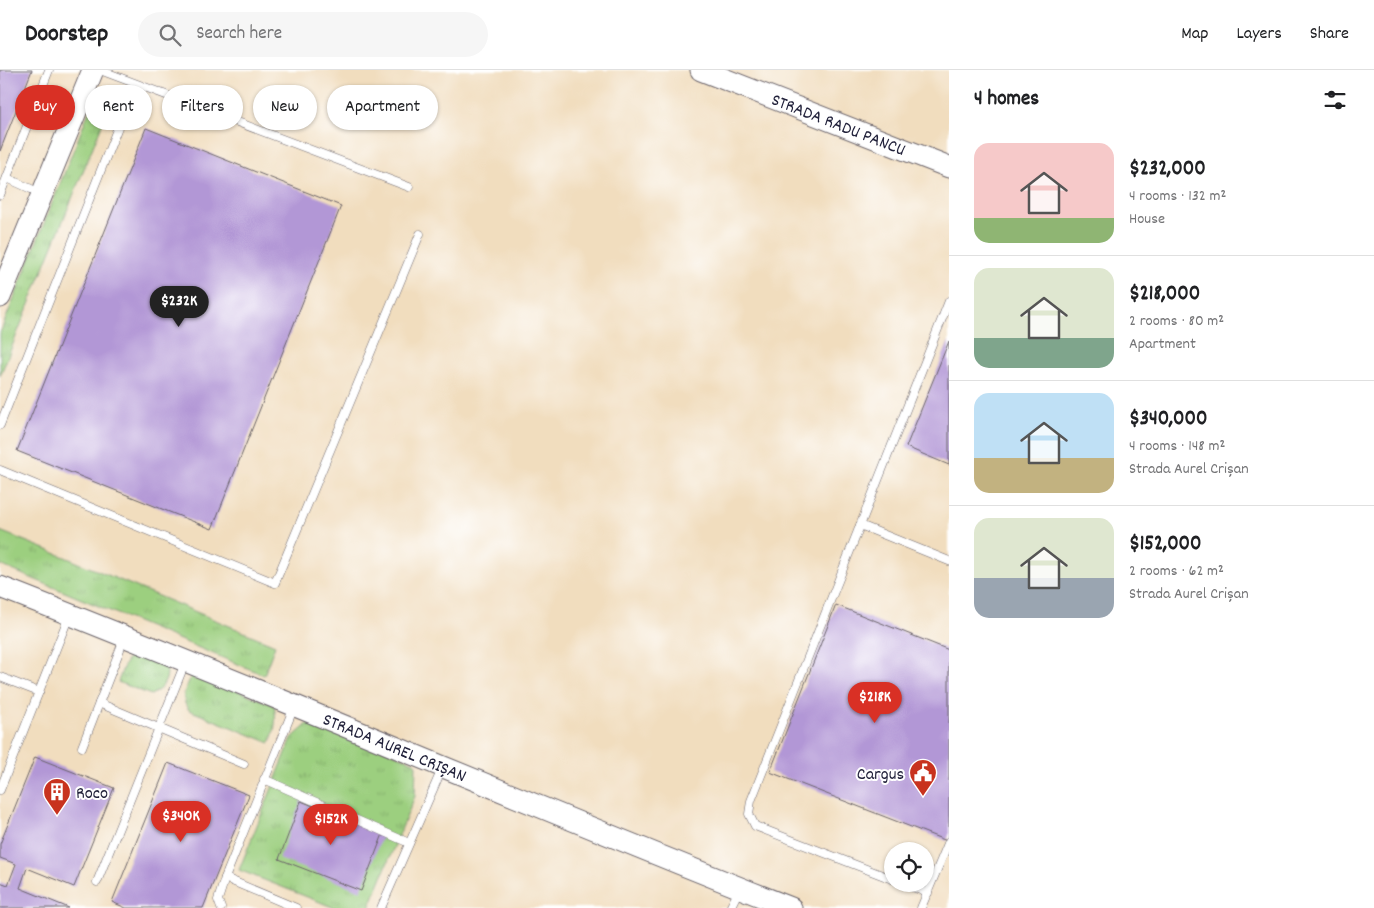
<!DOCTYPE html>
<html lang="en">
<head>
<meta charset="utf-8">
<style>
	:root { --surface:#fff; --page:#f6f6f6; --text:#202124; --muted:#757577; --line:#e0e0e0; --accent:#d93025 }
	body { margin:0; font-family:Dekko,sans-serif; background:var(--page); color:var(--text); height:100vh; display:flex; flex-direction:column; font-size:19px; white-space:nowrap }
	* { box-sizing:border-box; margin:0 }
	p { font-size:16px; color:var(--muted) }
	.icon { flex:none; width:28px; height:28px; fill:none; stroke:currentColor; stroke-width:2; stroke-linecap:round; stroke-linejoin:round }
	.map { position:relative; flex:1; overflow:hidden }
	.drawer { display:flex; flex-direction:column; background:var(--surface); width:425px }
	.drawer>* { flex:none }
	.top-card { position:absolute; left:15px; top:15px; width:475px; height:45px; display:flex; gap:10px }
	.tools { position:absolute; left:884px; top:772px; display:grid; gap:10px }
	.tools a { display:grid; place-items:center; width:50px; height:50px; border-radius:50%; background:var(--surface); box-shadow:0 1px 4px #0004; font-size:25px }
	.price { position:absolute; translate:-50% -42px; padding:0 11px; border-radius:18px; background:var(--accent); color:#fff; font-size:16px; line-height:32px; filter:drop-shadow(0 1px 2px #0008) }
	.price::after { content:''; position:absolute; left:50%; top:30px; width:15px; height:11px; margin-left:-8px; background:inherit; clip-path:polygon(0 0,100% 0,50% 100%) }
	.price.current { background:#222; color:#fff }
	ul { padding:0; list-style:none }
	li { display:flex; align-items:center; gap:15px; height:125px; padding:0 25px }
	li+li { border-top:1px solid var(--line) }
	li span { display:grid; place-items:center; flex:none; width:140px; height:100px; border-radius:15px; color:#555 }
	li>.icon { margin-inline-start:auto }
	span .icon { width:60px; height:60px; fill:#fffc; stroke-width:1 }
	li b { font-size:21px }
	h2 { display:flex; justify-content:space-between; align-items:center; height:60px; padding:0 25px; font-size:21px }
	.pill { padding:0 18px; border-radius:22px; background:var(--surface); box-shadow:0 1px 4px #0004; font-size:18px; line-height:45px }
	.pill.current { background:var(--accent); color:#fff }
	header { display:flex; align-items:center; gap:30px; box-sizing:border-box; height:70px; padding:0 25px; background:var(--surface); border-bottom:1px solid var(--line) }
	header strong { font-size:24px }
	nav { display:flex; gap:28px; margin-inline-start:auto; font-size:18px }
	.search { width:350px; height:45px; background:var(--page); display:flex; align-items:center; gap:12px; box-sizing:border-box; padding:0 18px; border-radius:28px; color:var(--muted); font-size:19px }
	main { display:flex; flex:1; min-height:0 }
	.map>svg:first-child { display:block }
	.grass { fill:url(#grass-tufts); stroke:#5f785d }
	.building { fill:#b297d6 }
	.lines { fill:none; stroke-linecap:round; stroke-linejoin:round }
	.lane-casing { stroke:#6a6369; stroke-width:9 }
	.secondary-casing { stroke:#6a6369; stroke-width:23 }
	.lane { stroke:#fff; stroke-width:8 }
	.secondary { stroke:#fff; stroke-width:21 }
	.labels { text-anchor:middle; stroke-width:4; stroke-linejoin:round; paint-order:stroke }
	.street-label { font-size:18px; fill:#22223b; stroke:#fff }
	.poi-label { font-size:18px; fill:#22223b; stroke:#fff; text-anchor:end }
</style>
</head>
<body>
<header>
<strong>Doorstep</strong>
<div class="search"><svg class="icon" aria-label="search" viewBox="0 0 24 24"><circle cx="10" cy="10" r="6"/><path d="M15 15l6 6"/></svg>Search here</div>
<nav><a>Map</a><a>Layers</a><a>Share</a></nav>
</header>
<main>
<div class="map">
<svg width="949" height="838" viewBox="0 0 949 838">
	<defs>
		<pattern id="grass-tufts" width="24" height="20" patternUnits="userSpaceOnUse" patternTransform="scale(1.25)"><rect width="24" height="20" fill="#9ccf7f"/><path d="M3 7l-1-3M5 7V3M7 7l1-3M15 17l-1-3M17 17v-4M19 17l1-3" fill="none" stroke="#86b16f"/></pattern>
	</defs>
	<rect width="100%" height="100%" fill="#fff"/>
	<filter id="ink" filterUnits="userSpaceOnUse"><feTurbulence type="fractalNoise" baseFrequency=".02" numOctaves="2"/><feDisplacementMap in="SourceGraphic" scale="10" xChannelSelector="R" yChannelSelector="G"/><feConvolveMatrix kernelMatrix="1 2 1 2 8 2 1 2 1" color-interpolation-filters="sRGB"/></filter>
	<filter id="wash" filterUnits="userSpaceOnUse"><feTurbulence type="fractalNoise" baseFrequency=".0096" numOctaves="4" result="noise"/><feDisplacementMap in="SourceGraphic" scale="20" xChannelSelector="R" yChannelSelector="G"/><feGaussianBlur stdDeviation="1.12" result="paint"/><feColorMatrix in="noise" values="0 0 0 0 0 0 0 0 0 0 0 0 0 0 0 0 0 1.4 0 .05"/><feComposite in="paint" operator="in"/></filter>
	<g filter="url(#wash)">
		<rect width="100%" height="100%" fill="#f1ddbe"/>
		<g class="grass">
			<path d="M108,19H118L125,27C120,40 119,44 105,47L0,306V263L96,24Z"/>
			<polygon points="0,461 60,485 275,575 264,605 0,495"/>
			<path d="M139,581C145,583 155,585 161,590C169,595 168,608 163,615C160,620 155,622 151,625L118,612C123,599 125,586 139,581Z"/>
			<path d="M193,603L274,635C277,650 275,660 270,673L189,640C178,626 187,617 193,603Z"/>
			<polygon points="313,649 416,693 415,726 369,838 335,838 239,800 292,668"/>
		</g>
		<g id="blocks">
			<g class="building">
				<polygon points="0,0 32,0 0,81"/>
				<polygon points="146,58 341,136 212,459 17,381"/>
				<polygon points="949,271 949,395 906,377"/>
				<polygon points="836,535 949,580 949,765 947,771 770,702"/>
				<polygon points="35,687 114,718 74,817 27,798 20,818 69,838 0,838 0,812 8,815 16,794 0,788 0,774"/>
				<polygon points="168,693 249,725 203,838 126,838 112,832"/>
				<polygon points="301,731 383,764 361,821 279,789"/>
			</g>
		</g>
	</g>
	<g filter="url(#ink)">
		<use href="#blocks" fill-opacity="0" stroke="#6a6369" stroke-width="1"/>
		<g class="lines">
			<defs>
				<g id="lane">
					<polyline points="100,0 409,117"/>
					<polyline points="7,108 40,123"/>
					<polyline points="0,125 49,0"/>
					<polyline points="0,355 135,14"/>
					<polyline points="0,400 275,513 420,164"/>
					<polyline points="860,455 949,491"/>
					<polyline points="0,607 39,622"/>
					<polyline points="99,633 244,694"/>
					<polyline points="82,677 124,569"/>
					<polyline points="264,709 409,773"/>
					<polyline points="0,720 69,546"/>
					<polyline points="225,808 296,838"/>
					<polyline points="892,809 755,756 749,744 751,731 949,231"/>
					<polyline points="97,812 185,593"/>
					<polyline points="905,814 928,823"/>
					<polyline points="221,838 218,830 225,808 294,637"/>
					<polyline points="381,838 442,699"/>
					<polyline points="730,838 739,820"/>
					<polyline points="921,838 949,771"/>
				</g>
				<g id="secondary">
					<path id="s1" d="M701,0L949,97"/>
					<polyline points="0,227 93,0"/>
					<path id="s2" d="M0,517C265,620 526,734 791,838"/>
				</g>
			</defs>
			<use href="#lane" class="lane-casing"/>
			<use href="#secondary" class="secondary-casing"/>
			<use href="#lane" class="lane"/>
			<use href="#secondary" class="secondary"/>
		</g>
	</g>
	<defs>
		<symbol id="civic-pin" viewBox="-11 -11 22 30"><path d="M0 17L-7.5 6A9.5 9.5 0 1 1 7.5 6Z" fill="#c8321e" stroke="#fff"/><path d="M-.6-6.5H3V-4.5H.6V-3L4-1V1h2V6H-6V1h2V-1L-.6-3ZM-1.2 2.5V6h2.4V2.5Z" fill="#fff"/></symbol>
		<symbol id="building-pin" viewBox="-11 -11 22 30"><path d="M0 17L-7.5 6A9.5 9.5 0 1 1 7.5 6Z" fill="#c8321e" stroke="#fff"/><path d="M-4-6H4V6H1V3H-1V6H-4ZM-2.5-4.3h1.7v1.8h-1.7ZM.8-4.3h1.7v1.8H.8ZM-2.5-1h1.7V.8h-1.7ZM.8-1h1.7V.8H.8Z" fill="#fff"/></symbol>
	</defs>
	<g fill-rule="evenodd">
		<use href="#civic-pin" x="907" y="687" width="32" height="43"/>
		<use href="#building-pin" x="41" y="706" width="32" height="43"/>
	</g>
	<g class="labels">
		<g class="street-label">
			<text dy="6" stroke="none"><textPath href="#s1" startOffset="148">STRADA RADU PANCU</textPath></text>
			<text dy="6" stroke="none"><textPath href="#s2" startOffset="426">STRADA AUREL CRIȘAN</textPath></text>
		</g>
		<g class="poi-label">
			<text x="904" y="709">Cargus</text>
			<text x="76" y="728" text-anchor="start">Roco</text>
		</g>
	</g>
</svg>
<div class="tools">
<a><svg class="icon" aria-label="locate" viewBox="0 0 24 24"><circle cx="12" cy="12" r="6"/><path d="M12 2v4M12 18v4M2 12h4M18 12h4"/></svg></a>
</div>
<b class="price current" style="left:179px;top:258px">$232K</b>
<b class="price" style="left:875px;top:654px">$218K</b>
<b class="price" style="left:181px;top:773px">$340K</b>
<b class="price" style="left:331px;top:776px">$152K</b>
<div class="top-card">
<a class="pill current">Buy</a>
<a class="pill">Rent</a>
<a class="pill">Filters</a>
<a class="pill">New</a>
<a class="pill">Apartment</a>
</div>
</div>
<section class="drawer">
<h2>4 homes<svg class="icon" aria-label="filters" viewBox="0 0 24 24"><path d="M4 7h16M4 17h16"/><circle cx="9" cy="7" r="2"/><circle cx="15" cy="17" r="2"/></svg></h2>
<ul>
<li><span style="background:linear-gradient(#f6c9c9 75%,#8fb573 0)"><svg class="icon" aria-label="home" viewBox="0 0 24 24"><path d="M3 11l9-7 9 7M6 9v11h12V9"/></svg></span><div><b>$232,000</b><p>4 rooms · 132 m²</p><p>House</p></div></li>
<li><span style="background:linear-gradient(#dfe7d0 70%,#7fa58c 0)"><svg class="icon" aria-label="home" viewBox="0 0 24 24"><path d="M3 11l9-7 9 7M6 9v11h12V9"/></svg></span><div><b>$218,000</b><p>2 rooms · 80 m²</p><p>Apartment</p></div></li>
<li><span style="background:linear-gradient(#bfe0f5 65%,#c2b280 0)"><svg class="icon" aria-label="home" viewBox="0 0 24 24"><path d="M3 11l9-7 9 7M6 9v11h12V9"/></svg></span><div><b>$340,000</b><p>4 rooms · 148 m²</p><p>Strada Aurel Crișan</p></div></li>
<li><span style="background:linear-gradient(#dfe7d0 60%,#9aa5b1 0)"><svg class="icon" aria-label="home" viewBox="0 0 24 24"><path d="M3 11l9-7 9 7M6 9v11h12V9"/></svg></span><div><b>$152,000</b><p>2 rooms · 62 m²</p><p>Strada Aurel Crișan</p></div></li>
</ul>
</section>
</main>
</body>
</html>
